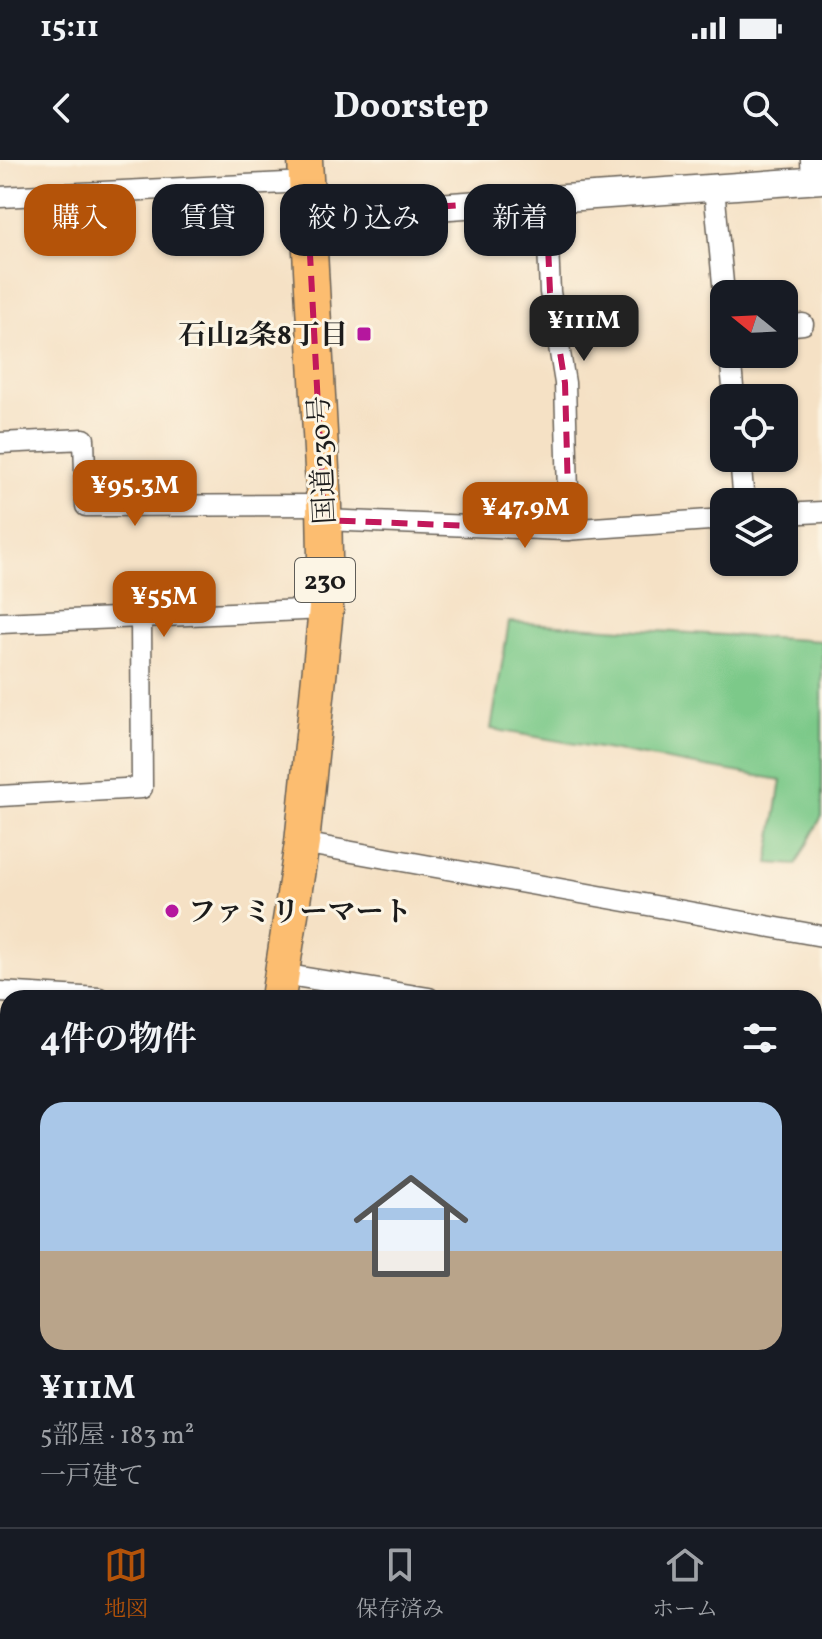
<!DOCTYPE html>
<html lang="ja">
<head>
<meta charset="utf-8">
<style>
	:root { --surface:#171b24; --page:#242831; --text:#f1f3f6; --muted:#9ea1a6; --line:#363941; --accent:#b45309 }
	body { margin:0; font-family:Vollkorn,"Noto Serif JP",serif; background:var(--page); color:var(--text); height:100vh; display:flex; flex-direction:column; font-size:30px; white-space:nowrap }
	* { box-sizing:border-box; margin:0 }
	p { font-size:26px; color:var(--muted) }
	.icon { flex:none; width:44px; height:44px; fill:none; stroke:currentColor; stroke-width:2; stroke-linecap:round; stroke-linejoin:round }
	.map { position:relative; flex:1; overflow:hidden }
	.details { position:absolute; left:0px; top:830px; width:822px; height:538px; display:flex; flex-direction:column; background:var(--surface); border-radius:24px 24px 0 0; box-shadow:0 2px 6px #0004 }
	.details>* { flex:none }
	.top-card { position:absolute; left:24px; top:24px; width:774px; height:72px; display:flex; gap:16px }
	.needle { width:52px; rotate:288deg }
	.tools { position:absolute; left:710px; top:120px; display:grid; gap:16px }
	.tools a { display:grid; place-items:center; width:88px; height:88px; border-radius:16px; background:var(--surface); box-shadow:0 2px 6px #0004; font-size:40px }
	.price { position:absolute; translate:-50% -68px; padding:0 18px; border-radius:16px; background:var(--accent); color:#fff; font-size:26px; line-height:52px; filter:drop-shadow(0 2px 4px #0008) }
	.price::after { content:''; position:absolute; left:50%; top:48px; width:24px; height:18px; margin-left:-12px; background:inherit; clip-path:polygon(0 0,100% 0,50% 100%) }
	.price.current { background:#222; color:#fff }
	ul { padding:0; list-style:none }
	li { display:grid; align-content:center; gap:16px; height:424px; padding:0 40px }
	li span { display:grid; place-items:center; height:248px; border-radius:24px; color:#555 }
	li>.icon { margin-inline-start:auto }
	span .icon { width:144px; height:144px; fill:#fffc; stroke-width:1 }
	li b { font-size:34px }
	h2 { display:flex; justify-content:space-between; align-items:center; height:96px; padding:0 40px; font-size:34px }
	.pill { padding:0 28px; border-radius:24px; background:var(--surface); box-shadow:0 2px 6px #0004; font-size:28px; line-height:72px }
	.pill.current { background:var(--accent); color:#fff }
	.status { display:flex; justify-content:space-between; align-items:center; height:56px; padding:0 40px; background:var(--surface); direction:ltr }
	.status svg { height:22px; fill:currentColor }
	header { display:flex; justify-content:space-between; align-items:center; height:104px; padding:0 40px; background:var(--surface); font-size:36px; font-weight:700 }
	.dock { display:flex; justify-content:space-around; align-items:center; height:112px; border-top:2px solid var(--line); background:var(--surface); font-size:22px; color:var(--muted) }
	.dock a { display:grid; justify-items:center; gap:4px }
	.dock .current { color:var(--accent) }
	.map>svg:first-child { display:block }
	.green { fill:#7bc989; stroke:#4c7252; stroke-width:2 }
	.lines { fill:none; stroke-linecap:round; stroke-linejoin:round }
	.service-casing { stroke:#686157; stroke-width:13 }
	.minor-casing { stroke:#686157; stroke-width:23 }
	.tertiary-casing { stroke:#686157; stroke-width:29 }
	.trunk-casing { stroke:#686157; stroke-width:37 }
	.service { stroke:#fff; stroke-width:10 }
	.minor { stroke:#fff; stroke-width:20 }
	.tertiary { stroke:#fff; stroke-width:26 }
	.trunk { stroke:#fcbd6f; stroke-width:34 }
	.marked { fill:none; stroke:#c2185b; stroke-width:6; stroke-dasharray:16 10; stroke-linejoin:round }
	.poi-dot { fill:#b5179e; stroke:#fcf5e5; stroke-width:3 }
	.labels { text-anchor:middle; stroke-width:6; stroke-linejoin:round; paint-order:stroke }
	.shield { fill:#fcf5e5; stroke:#5f5d58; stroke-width:2 }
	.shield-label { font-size:26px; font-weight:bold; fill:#1c1c1c }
	.poi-label { font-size:28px; font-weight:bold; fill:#1c1c1c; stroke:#fcf5e5; text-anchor:end }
	.street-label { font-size:28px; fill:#1c1c1c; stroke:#fcf5e5 }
</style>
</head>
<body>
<div class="status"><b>15:11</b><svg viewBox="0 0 49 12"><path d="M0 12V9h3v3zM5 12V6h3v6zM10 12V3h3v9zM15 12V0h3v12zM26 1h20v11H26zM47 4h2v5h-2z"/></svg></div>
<header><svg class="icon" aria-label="back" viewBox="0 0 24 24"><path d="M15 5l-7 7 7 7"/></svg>Doorstep<svg class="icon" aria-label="search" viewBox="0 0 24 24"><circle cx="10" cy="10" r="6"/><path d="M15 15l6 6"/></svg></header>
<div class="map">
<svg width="822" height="1367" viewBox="0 0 822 1367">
	<rect width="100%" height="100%" fill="#fcf5e5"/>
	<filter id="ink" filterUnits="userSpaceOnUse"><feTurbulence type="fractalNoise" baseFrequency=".0125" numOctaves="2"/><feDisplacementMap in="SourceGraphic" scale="16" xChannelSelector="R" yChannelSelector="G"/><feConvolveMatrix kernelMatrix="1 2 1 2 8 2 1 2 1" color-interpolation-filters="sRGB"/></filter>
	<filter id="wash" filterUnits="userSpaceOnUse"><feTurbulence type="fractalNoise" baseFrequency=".006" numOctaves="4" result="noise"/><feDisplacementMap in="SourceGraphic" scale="32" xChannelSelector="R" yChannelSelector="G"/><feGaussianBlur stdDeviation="1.8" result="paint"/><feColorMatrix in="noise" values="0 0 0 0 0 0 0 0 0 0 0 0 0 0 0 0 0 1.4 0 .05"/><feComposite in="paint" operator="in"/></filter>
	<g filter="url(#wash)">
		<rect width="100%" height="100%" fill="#f5e1c5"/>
		<polygon class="green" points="509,462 822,481 822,656 796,705 768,703 781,620 491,569"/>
	</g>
	<g filter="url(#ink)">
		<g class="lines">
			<defs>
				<g id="service">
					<polyline points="552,1360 602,1367"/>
					<polyline points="260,1367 261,1360"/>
					<polyline points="275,1367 276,1360"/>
					<polyline points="363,1367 364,1360"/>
					<polyline points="504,1367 505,1360"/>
					<polyline points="654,1367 655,1360"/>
				</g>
				<g id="minor">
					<polyline points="811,0 812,21"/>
					<polyline points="714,28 724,134"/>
					<polyline points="0,37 306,22"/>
					<polyline points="546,39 550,132 565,223 569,370"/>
					<polyline points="784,166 803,164"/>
					<polyline points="730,194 734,238"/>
					<polyline points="0,283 84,279 86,346 324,345"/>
					<polyline points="740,298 744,342"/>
					<polyline points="784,354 822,352"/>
					<polyline points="324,360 565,370 724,359"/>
					<polyline points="0,463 326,449"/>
					<polyline points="0,636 142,628 141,458"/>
					<polyline points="302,683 822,776"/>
					<polyline points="282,814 429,838"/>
					<polyline points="0,832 99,838"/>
					<polyline points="814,901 822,902"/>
					<polyline points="814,974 822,927"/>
					<polyline points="0,1011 8,1012"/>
					<polyline points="814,1032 822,1033"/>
					<polyline points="0,1150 8,1151"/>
					<polyline points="0,1277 8,1278"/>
					<polyline points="40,1367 42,1360"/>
				</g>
				<polyline id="tertiary" points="308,56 822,20"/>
				<g id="trunk">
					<polyline points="278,838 302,683 326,449 324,345 305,0"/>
					<polyline points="195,1367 196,1360"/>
				</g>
			</defs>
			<use href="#service" class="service-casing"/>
			<use href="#minor" class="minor-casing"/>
			<use href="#tertiary" class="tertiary-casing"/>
			<use href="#trunk" class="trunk-casing"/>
			<use href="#service" class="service"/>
			<use href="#minor" class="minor"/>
			<use href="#tertiary" class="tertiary"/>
			<use href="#trunk" class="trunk"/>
		</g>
	</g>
	<path class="marked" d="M546,39L550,132L565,223L569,370L324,360L308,56Z"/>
	<g class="poi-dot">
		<rect x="356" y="166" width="16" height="16" rx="4"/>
		<circle cx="172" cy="751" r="8"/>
	</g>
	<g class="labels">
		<rect class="shield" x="295" y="398" width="60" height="44" rx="6"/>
		<g class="shield-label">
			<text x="325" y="429">230</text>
		</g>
		<g class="poi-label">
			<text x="348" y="184">石山2条8丁目</text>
			<text x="188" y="761" text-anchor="start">ファミリーマート</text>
		</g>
		<g class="street-label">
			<text transform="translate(321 300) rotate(-93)" y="10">国道230号</text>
		</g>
	</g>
</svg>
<div class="tools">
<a><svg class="needle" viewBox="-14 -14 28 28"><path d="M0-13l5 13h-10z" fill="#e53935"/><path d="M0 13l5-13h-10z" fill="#9ea1a6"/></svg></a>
<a><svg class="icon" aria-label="locate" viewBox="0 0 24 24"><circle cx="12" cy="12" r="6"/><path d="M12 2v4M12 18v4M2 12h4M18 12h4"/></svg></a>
<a><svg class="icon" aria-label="layers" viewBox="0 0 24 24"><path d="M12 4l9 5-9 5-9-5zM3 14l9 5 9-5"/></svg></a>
</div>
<b class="price current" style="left:584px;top:203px">¥111M</b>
<b class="price" style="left:135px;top:368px">¥95.3M</b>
<b class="price" style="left:525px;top:390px">¥47.9M</b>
<b class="price" style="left:164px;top:479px">¥55M</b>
<div class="top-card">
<a class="pill current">購入</a>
<a class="pill">賃貸</a>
<a class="pill">絞り込み</a>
<a class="pill">新着</a>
</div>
<section class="details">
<h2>4件の物件<svg class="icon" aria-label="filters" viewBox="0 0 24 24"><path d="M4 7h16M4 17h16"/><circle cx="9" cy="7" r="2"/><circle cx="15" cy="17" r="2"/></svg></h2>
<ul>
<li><span style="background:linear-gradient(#a9c7e8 60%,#b9a48a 0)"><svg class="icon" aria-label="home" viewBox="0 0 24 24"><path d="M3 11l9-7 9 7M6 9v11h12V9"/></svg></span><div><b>¥111M</b><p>5部屋 · 183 m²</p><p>一戸建て</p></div></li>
</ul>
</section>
</div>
<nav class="dock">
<a class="current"><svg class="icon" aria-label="map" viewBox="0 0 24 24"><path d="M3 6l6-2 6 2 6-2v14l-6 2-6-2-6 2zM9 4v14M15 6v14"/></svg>地図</a>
<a><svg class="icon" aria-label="saved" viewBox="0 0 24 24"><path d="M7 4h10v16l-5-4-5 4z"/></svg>保存済み</a>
<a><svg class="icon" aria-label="home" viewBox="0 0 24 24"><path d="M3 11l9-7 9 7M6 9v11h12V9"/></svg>ホーム</a>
</nav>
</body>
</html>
